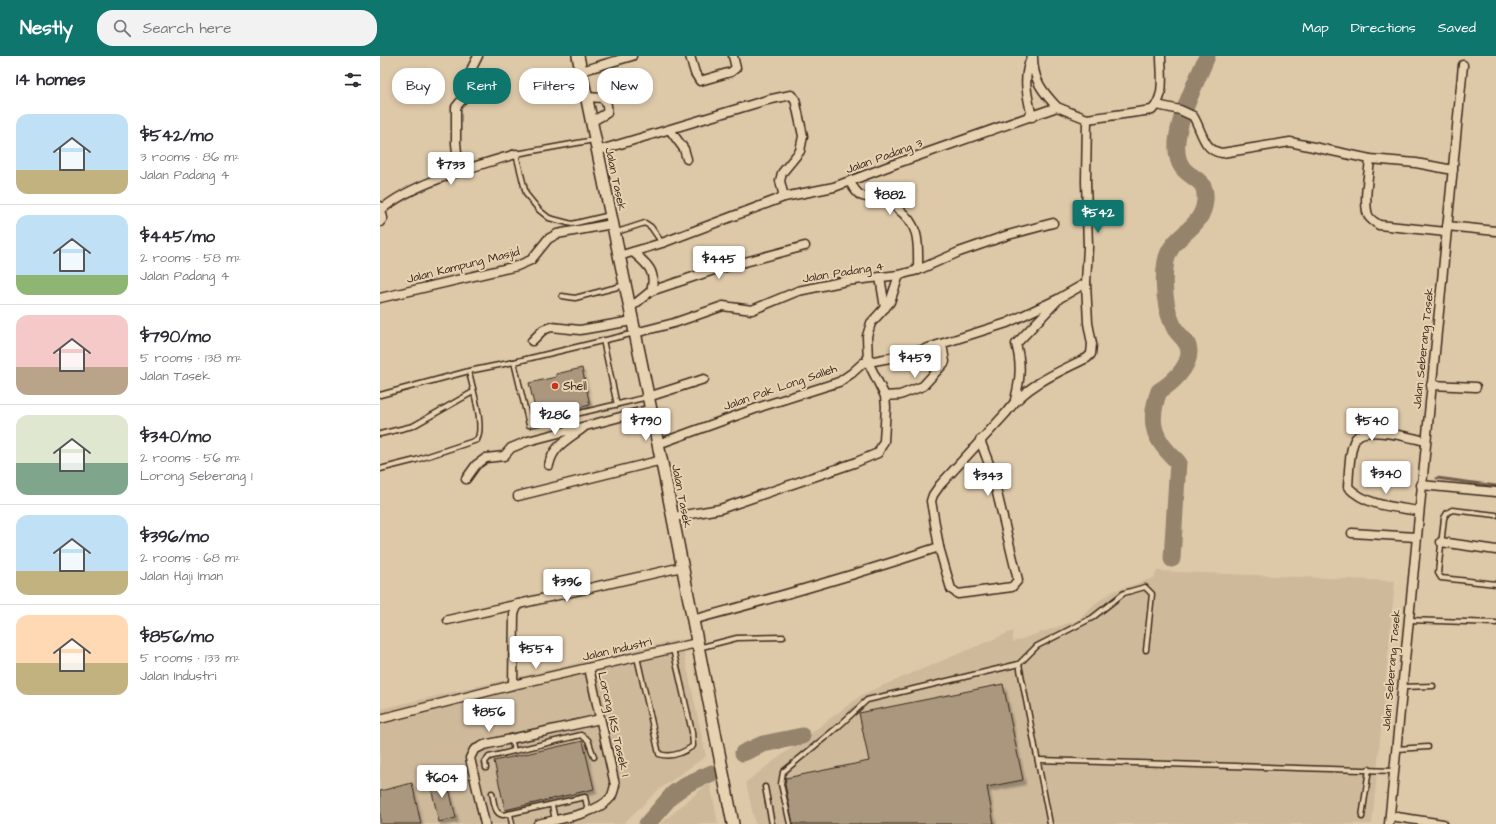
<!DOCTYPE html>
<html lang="en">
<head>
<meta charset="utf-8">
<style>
	:root { --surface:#fff; --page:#f2f2f3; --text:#2b2b33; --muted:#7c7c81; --line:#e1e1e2; --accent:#0f766e }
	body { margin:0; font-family:"Architects Daughter",sans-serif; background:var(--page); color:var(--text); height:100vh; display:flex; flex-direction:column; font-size:15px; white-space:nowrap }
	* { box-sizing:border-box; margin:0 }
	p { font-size:13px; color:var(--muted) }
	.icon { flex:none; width:22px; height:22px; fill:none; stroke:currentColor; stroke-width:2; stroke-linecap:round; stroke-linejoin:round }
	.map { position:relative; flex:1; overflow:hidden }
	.panel { display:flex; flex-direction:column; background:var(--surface); width:380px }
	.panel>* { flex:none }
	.top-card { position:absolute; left:12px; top:12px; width:380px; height:36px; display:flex; gap:8px }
	.price { position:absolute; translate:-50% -34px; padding:0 9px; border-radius:4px; background:#fff; color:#222; font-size:13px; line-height:26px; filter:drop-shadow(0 1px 2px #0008) }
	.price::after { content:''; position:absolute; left:50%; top:24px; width:12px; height:9px; margin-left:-6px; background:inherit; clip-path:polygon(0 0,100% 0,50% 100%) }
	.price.selected { background:var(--accent); color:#fff }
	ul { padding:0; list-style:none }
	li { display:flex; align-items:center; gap:12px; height:100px; padding:0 16px }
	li+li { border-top:1px solid var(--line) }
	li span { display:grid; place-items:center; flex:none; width:112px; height:80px; border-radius:12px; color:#555 }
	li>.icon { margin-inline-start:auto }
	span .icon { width:48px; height:48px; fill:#fffc; stroke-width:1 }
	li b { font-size:17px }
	h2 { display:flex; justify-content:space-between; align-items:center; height:48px; padding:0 16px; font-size:17px }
	.pill { padding:0 14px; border-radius:16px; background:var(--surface); box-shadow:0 2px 6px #0003; font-size:14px; line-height:36px }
	.pill.selected { background:var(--accent); color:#fff }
	header { display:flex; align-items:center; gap:24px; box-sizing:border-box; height:56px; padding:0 20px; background:var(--accent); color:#fff }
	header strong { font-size:19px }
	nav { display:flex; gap:22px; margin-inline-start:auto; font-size:14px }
	.search { width:280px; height:36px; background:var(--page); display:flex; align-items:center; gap:10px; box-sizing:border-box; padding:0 14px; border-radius:16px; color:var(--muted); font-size:15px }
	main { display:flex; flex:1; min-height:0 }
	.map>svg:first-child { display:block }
	.built { fill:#ceb99b }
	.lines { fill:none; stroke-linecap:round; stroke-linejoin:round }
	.stream { stroke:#725f4d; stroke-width:3 }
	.river { stroke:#96836c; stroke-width:17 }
	.building { fill:#aa977e; stroke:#3b2a1e; filter:url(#shadow) }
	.lane-casing { stroke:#3b2a1e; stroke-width:7 }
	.street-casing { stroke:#3b2a1e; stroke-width:11 }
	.secondary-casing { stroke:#3b2a1e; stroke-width:14 }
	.lane { stroke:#e7d2b1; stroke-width:4 }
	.street { stroke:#e7d2b1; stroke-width:8 }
	.secondary { stroke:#e7d2b1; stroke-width:11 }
	.poi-dot { fill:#c8321e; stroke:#e7d2b1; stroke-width:1.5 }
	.labels { text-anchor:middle; stroke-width:4; stroke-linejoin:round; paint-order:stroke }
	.street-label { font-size:12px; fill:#3b2a1e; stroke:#e7d2b1 }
	.poi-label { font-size:12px; fill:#3b2a1e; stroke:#e7d2b1; text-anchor:start }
</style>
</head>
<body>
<header>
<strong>Nestly</strong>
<div class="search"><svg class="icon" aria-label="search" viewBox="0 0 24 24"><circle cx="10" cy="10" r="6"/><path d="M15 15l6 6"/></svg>Search here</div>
<nav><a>Map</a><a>Directions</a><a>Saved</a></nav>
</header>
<main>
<section class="panel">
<h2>14 homes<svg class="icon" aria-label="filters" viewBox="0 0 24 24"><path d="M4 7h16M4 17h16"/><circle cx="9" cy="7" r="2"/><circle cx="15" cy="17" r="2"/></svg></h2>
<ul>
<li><span style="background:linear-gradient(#bfe0f5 70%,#c2b280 0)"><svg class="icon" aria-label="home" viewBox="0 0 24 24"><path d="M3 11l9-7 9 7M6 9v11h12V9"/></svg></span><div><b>$542/mo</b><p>3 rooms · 86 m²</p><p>Jalan Padang 4</p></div></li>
<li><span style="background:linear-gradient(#bfe0f5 75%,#8fb573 0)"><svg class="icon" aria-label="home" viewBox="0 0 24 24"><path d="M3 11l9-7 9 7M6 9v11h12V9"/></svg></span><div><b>$445/mo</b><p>2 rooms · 58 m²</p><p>Jalan Padang 4</p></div></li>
<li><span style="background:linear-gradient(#f6c9c9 65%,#b9a48a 0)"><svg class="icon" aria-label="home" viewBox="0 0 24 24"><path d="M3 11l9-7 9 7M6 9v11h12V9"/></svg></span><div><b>$790/mo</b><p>5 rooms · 138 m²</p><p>Jalan Tasek</p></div></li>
<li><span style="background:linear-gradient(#dfe7d0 60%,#7fa58c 0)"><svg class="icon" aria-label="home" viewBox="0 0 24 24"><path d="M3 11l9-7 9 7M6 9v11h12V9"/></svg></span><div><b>$340/mo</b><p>2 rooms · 56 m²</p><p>Lorong Seberang 1</p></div></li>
<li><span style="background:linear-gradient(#bfe0f5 70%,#c2b280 0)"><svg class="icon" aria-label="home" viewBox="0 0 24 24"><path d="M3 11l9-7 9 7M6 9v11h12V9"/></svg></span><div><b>$396/mo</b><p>2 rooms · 68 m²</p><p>Jalan Haji Iman</p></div></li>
<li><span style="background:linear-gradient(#ffd9b3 60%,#c2b280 0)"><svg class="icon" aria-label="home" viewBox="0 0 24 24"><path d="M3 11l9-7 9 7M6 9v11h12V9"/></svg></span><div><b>$856/mo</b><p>5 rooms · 133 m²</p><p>Jalan Industri</p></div></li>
</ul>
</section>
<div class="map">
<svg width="1116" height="768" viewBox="0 0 1116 768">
	<defs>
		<filter id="shadow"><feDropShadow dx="2.5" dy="4.5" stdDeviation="1" flood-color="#0004"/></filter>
	</defs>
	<rect width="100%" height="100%" fill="#ddc8a8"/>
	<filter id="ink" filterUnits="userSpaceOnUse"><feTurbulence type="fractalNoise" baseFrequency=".025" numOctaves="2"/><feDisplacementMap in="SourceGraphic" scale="8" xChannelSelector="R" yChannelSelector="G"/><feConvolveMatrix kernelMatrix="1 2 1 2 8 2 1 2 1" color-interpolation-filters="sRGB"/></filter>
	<g filter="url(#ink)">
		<g class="built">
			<polygon points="777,515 1015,525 992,768 375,768 366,726 483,638 633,575 633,586 698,564 717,546 734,535 774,522"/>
			<polygon points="301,583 326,700 277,735 243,768 0,768 0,653"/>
			<polygon points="330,726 338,768 280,768"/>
		</g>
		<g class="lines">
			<polyline class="stream" points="1057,422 1116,430"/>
			<g class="river">
				<path d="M792,503L798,406C774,384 767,368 779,335C791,328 809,312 809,296C809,285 800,281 795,273C785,255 782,227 786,205C791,178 823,174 825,144C827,122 811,124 802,111C784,85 817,26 827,0"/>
				<polyline points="363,697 383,688 422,680"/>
				<polyline points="267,768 293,738 307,728 332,717"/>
			</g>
		</g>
		<g class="building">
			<polygon points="202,312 210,349 184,355 183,350 156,357 149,327 176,321 176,318"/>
			<polygon points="623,628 643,724 607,731 614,768 413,768 405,728 406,722 489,705 479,657"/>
			<polygon points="203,685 214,733 125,754 114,705"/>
			<polygon points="66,720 76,762 59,766 49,723"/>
			<polygon points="32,727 41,768 0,768 0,735"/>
		</g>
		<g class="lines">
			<defs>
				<g id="lane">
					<polyline points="214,84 136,98 146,138 159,154 169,162 192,168 230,159"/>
					<polyline points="234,177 265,167 271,171 282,187"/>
					<polyline points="182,240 195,242 245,229"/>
					<polyline points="255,277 134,306 149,369 268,341"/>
					<polyline points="223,284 237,349"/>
					<polyline points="0,339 89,315 134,306"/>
					<polyline points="0,378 33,370 93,336"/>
					<path d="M0,413L36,404L97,384C105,369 92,332 89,315"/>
					<polyline points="1116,459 1072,454 1067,457 1064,462 1058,517 1061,522 1116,528"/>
					<polyline points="1029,564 1116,567"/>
					<polyline points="318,592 357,582 403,581"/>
					<path d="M257,601L279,698C290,702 303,697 313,690L312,676L293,593"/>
					<polyline points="639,608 670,768"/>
					<polyline points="1022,631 1053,630"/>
					<polyline points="131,682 134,695"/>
					<polyline points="1016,693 1048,691"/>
					<polyline points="659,704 1014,715"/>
					<polyline points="106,712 105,706 109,701 201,679 208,684 214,701"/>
					<polyline points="385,731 392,768"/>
					<path d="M112,737C114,745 114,758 123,759L205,741L208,755"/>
					<polyline points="172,749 175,764"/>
					<polyline points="130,758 132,768"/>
					<polyline points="982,761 989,713"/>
					<polyline points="410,768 401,728 403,716 459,670 487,644 639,608 657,590 712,562 744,537 765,531 772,538 766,594"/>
				</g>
				<g id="street">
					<polyline points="310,0 315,17 320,25 351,16 356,12 353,0"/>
					<path d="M653,1C653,24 662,35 677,51"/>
					<polyline points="201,15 252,0"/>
					<path d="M206,41L223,42C227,47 228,50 227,57L211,66"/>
					<path d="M777,49L800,54L813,60C822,74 823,95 842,97L910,86L990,103L1036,107L1073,114"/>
					<path d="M652,61C647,38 642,22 652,0"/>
					<polyline points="290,74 304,93 307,103"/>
					<polyline points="217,95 387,44 411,39 415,43 423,80 420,95 402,117 400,125 404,141"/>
					<path d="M990,103C989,118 983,145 988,159C990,164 995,166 999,169L1066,176"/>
					<polyline points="79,116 76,87 76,51 86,39 92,12 98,0"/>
					<path d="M470,126C483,149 486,137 505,144C510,145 514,150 518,153C541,170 538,189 538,214"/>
					<path d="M1,154C32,127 96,110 136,98"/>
					<polyline points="0,166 3,162 0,150"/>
					<polyline points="1067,170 1116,175"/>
					<path d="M253,196C267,208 277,215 271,235"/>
					<path d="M239,200L282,187L404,141L454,131L512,109L677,51L707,63L772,54C786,40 781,18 781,0"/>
					<polyline points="500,221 505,252"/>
					<polyline points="0,242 137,210 151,204 168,183 177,178 232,168"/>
					<polyline points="250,252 271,235 331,215 425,190"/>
					<polyline points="255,277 294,267 343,250 372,254 418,235 466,225 519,219 538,214 579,196 628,179 673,167"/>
					<polyline points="152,285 163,274 171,271 200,274 252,265"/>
					<polyline points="1051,329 1096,331"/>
					<polyline points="505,340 520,339 543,330 565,306 562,288"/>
					<polyline points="268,341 324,323"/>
					<path d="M635,344C640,324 642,309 636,288L677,245"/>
					<polyline points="278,388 383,350 459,326 472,317 483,307 526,299 627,267 678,243 706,227"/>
					<path d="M169,409C173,390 187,384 203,372"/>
					<polyline points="86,423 96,409 106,402 124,400 131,392 148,385 271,353"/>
					<polyline points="1041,429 1116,436"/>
					<polyline points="138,440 282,404"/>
					<path d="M1039,455C1014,451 986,450 968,431C969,418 969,392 976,382C986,369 1031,382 1046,385"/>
					<polyline points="293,461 340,453 474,407 498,397 504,385 506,351 505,340 488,306 487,280 491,267 510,246 519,219"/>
					<polyline points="972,477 1036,481"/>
					<polyline points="1061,486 1116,494"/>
					<polyline points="559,491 571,533 578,538 632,531 638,524 612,416 600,384"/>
					<polyline points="68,564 302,511"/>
					<path d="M312,564C395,542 478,518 559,491L551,445L553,439L560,429L626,357C645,330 678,316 707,302L711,298L712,288L708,267L706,227L708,191L706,125L707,63"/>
					<polyline points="133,629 134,558 138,548"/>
					<polyline points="0,663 133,629 317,587"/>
					<polyline points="1010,760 1063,768"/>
					<polyline points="105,768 90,702 94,694 104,689 220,663"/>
					<path d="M158,768C178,763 218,758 231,741C233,738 234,733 235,729L209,612"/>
					<polyline points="1009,768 1083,9"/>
				</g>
				<polyline id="secondary" points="198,0 285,422 353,768"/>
			</defs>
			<use href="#lane" class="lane-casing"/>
			<use href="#street" class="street-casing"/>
			<use href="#secondary" class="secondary-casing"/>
			<use href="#lane" class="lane"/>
			<use href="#street" class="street"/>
			<use href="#secondary" class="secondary"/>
		</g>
	</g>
	<circle class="poi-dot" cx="175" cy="330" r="4"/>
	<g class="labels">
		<g class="street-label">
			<text transform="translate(504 100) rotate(-20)" y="4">Jalan Padang 3</text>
			<text transform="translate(236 123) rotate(78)" y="4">Jalan Tasek</text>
			<text transform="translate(83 209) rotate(-14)" y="4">Jalan Kampung Masjid</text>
			<text transform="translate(463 216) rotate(-9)" y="4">Jalan Padang 4</text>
			<text transform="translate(1043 292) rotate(-84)" y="4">Jalan Seberang Tasek</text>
			<text transform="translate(400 331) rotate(-19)" y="4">Jalan Pak Long Salleh</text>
			<text transform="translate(302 440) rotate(79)" y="4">Jalan Tasek</text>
			<text transform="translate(237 593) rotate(-13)" y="4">Jalan Industri</text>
			<text transform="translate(1011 614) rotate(-85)" y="4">Jalan Seberang Tasek</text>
			<text transform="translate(234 668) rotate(77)" y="4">Lorong IKS Tasek 1</text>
		</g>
		<g class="poi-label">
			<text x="183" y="334">Shell</text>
		</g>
	</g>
</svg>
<b class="price" style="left:71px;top:130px">$733</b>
<b class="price" style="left:510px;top:160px">$882</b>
<b class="price selected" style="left:718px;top:178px">$542</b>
<b class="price" style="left:339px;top:224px">$445</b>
<b class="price" style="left:535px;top:323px">$459</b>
<b class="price" style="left:175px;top:380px">$286</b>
<b class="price" style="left:266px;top:386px">$790</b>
<b class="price" style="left:992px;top:386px">$540</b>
<b class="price" style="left:1006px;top:439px">$340</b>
<b class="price" style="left:608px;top:441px">$343</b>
<b class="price" style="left:187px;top:547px">$396</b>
<b class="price" style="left:156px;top:614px">$554</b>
<b class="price" style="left:109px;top:677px">$856</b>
<b class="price" style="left:62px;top:743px">$604</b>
<div class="top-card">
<a class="pill">Buy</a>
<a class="pill selected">Rent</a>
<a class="pill">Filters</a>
<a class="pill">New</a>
</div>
</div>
</main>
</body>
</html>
